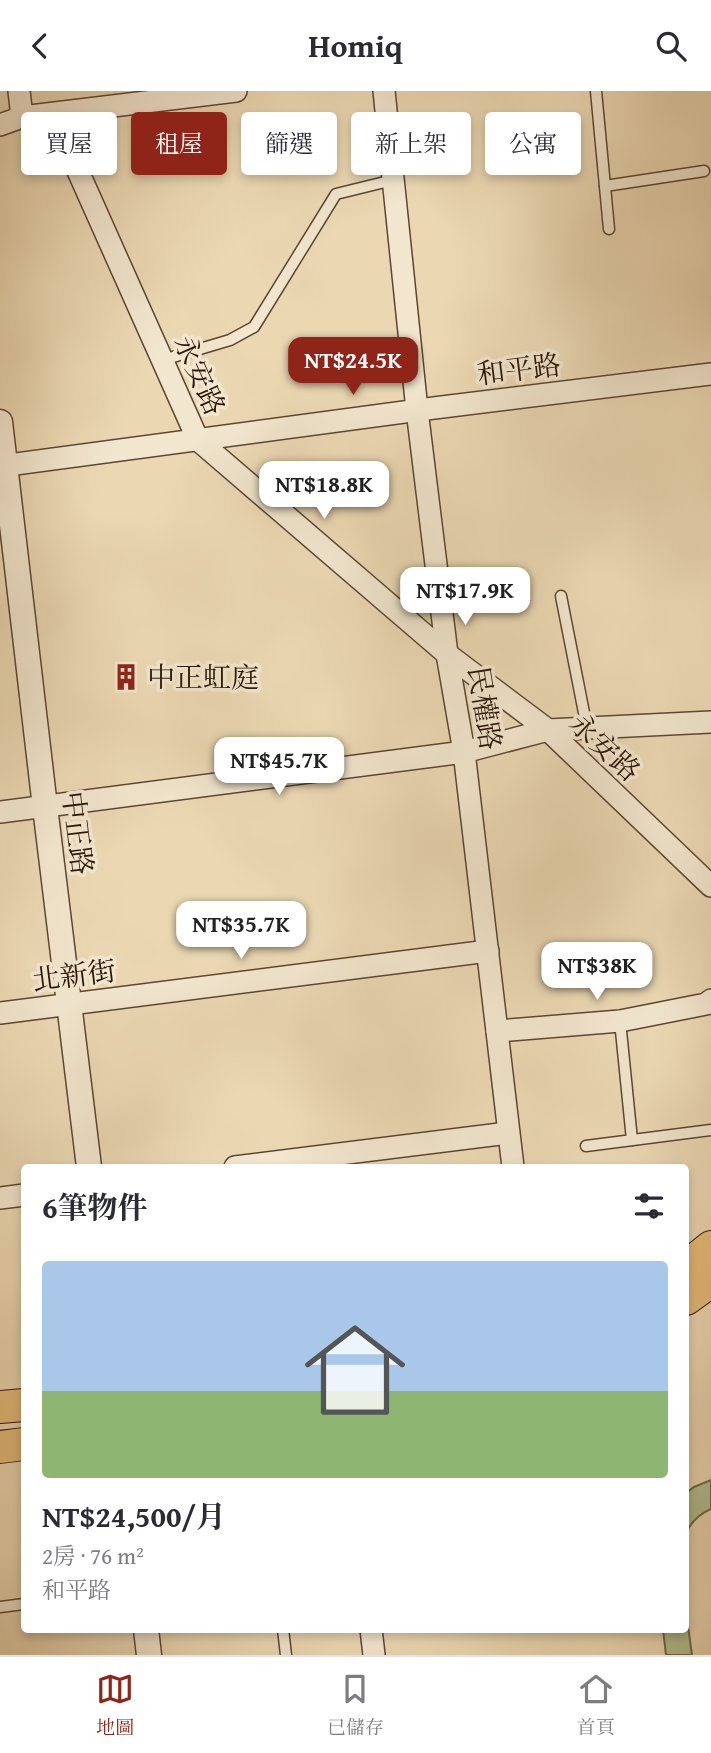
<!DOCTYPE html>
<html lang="zh-TW">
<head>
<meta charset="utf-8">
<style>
	:root { --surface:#fff; --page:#f2f2f3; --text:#2b2b33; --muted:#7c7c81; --line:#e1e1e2; --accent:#8f2418 }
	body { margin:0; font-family:"Gentium Book Plus","Noto Serif TC",serif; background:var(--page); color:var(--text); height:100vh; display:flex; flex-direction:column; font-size:26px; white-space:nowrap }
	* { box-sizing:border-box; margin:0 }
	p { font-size:23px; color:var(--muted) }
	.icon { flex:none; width:38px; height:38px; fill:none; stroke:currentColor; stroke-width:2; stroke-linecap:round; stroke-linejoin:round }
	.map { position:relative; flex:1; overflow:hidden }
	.side { position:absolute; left:21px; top:1073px; width:668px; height:469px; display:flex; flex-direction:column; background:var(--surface); border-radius:7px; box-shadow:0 4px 10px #0003 }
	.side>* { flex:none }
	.banner { position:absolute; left:21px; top:21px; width:670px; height:63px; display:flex; gap:14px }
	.price { position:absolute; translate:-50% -60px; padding:0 16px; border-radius:14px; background:#fff; color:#222; font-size:23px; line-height:46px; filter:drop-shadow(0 2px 4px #0008) }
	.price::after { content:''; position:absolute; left:50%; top:42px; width:21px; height:16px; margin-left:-10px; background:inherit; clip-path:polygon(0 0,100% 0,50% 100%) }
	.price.current { background:var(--accent); color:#fff }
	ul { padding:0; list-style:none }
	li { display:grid; align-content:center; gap:14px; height:371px; padding:0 21px }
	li+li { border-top:2px solid var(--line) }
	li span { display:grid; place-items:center; height:217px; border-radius:7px; color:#555 }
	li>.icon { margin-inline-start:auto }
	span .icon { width:126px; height:126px; fill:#fffc; stroke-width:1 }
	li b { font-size:30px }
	h2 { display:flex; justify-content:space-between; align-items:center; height:84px; padding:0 21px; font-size:30px }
	.tag { padding:0 24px; border-radius:7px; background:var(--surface); box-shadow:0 4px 10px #0003; font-size:24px; line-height:63px }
	.tag.current { background:var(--accent); color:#fff }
	header { display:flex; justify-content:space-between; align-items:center; height:91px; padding:0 21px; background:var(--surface); font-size:32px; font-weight:700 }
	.menu { display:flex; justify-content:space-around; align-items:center; height:98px; border-top:2px solid var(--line); background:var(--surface); font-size:19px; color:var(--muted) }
	.menu a { display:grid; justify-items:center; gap:4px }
	.menu .current { color:var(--accent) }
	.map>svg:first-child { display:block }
	.grass { fill:#b2c091; stroke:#6f6b4c; stroke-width:2 }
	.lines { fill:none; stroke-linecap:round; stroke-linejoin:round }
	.service-casing { stroke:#5c4633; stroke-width:13 }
	.minor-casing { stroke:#5c4633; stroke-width:24 }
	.tertiary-casing { stroke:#5c4633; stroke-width:27 }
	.primary-casing { stroke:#2c1608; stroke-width:34 }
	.service { stroke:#f2e6ce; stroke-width:10 }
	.minor { stroke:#f2e6ce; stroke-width:21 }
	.tertiary { stroke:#f2e6ce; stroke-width:24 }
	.primary { stroke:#e6bc7a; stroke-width:32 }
	.labels { text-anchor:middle; stroke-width:7; stroke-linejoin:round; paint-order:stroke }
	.street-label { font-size:28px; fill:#2c1608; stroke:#f2e6ce }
	.poi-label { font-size:28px; fill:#2c1608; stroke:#f2e6ce; text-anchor:start }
</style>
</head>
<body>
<header><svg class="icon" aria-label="back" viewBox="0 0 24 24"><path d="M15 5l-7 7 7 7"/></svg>Homiq<svg class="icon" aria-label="search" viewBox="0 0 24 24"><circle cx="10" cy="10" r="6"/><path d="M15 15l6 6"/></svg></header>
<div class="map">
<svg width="711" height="1564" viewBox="0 0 711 1564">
	<rect width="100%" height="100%" fill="#ebd8b3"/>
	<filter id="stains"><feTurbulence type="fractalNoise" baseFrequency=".00286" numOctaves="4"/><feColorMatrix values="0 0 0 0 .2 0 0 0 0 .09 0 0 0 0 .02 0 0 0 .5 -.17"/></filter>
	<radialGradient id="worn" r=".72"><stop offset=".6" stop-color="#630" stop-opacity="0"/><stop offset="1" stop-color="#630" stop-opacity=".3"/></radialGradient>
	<g class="grass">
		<path d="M711,1389V1418C700,1423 691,1431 686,1442V1402L694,1396Z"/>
		<polygon points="686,1520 692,1564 666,1564 663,1538 686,1538"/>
	</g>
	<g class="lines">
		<defs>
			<g id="service">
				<polyline points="596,0 609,138"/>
				<polyline points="605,95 704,80"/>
				<polyline points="163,269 230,249 254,236 336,103 393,89"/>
				<polyline points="561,505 587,637"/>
				<polyline points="620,930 632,1049"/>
				<polyline points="586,1055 711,1039"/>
				<polyline points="0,1516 24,1513"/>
				<polyline points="283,1538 286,1564"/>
			</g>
			<g id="minor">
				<polyline points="19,0 22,26"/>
				<polyline points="384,0 417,319 447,563 464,661 513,1076"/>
				<polyline points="22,26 61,42 198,349 447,563 548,639 711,795"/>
				<polyline points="0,34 22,26 236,0"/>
				<polyline points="0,375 434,317 711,283"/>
				<polyline points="0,721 464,661 548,639 711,631"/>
				<polyline points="0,922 488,860"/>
				<polyline points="497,940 620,930 706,913 711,909"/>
				<polyline points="235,1076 508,1042"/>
				<polyline points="0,1107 24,1104"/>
				<polyline points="371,1538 374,1564"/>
			</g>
			<g id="tertiary">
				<polyline points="0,331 45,716 89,1076"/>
				<polyline points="146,1538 149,1564"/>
			</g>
			<g id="primary">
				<polyline points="686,1176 711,1156"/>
				<polyline points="686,1208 711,1190"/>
				<polyline points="0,1316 24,1314"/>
				<polyline points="0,1356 24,1353"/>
			</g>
		</defs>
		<use href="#service" class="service-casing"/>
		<use href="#minor" class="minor-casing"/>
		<use href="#tertiary" class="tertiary-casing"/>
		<use href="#primary" class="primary-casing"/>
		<use href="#service" class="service"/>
		<use href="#minor" class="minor"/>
		<use href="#tertiary" class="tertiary"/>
		<use href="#primary" class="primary"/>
	</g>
	<defs>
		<symbol id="building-bare" viewBox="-9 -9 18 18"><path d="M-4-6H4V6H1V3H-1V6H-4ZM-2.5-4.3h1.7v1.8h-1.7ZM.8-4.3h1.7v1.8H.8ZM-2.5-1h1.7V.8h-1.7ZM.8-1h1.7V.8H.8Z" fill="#8f2418" stroke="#f2e6ce" stroke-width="2.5" paint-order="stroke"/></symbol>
	</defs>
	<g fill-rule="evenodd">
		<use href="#building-bare" x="107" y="567" width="38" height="38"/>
	</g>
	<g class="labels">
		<g class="street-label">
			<text transform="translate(519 278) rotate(-7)" y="10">和平路</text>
			<text transform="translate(200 284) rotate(66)" y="10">永安路</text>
			<text transform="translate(485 617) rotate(81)" y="10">民權路</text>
			<text transform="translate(605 656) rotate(43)" y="10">永安路</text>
			<text transform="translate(78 742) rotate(83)" y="10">中正路</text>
			<text transform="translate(74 884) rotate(-7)" y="10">北新街</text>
		</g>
		<g class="poi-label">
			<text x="147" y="596">中正虹庭</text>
		</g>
	</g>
	<rect width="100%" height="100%" filter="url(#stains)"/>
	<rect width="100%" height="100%" fill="url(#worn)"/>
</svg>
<b class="price current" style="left:353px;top:306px">NT$24.5K</b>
<b class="price" style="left:324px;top:430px">NT$18.8K</b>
<b class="price" style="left:465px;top:536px">NT$17.9K</b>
<b class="price" style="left:279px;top:706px">NT$45.7K</b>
<b class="price" style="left:241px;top:870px">NT$35.7K</b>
<b class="price" style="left:597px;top:911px">NT$38K</b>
<div class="banner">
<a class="tag">買屋</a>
<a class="tag current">租屋</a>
<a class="tag">篩選</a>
<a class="tag">新上架</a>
<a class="tag">公寓</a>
</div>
<section class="side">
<h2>6筆物件<svg class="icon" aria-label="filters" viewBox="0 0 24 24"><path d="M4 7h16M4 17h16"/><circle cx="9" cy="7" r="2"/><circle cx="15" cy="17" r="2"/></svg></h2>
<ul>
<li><span style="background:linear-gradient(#a9c7e8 60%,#8fb573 0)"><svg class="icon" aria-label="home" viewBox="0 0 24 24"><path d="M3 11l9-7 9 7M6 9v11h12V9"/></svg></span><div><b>NT$24,500/月</b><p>2房 · 76 m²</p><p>和平路</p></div></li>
</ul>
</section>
</div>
<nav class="menu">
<a class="current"><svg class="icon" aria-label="map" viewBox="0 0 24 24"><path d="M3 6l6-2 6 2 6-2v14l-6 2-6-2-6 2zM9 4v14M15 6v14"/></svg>地圖</a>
<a><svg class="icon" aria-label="saved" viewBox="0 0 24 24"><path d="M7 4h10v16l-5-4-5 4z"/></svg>已儲存</a>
<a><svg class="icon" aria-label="home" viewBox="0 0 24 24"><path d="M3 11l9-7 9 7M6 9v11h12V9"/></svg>首頁</a>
</nav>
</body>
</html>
